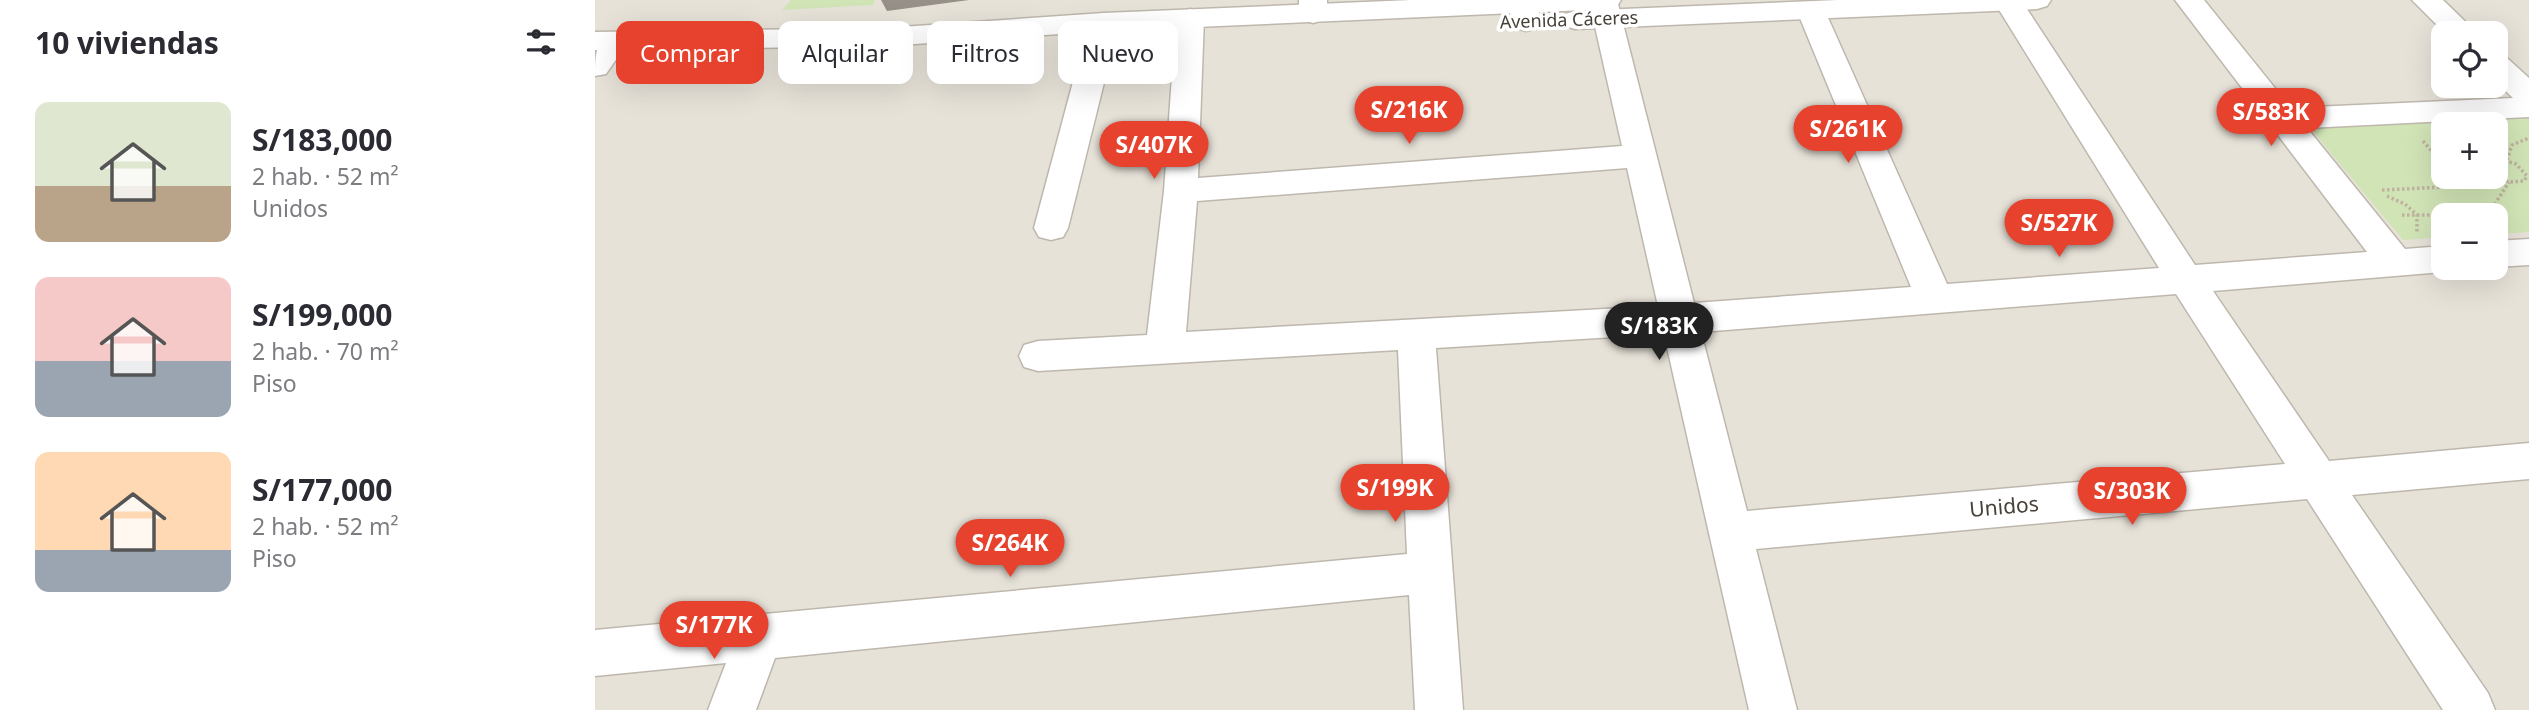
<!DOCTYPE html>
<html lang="es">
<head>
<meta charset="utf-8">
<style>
	:root { --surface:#fff; --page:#f2f2f3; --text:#2b2b33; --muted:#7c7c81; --accent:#e6422e }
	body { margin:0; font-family:"Noto Sans",sans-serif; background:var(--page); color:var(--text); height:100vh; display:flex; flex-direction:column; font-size:26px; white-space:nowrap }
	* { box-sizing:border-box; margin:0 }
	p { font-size:23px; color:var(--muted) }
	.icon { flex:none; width:38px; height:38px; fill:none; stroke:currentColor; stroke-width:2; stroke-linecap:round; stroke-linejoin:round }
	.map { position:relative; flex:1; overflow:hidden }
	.sheet { display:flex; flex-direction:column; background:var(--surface); width:595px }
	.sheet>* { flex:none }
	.banner { position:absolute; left:21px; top:21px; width:665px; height:63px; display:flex; gap:14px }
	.fabs { position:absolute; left:1836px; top:21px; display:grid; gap:14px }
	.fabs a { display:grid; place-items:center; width:77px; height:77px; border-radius:14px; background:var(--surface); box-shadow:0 7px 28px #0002; font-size:35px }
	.price { position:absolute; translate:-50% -60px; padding:0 16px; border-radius:24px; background:var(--accent); color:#fff; font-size:23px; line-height:46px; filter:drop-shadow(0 2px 4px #0008) }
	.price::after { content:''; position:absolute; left:50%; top:42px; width:21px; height:16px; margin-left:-10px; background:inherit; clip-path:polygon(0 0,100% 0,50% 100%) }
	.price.active { background:#222; color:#fff }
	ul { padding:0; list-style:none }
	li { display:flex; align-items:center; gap:21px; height:175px; padding:0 35px }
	li span { display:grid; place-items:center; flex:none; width:196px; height:140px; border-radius:14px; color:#555 }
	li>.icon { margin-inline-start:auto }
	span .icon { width:84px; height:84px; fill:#fffc; stroke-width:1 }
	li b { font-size:30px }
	h2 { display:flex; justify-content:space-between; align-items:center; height:84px; padding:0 35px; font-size:30px }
	.pill { padding:0 24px; border-radius:14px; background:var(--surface); box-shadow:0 7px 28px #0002; font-size:24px; line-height:63px }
	.pill.active { background:var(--accent); color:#fff }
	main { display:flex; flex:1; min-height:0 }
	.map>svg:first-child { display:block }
	.residential { fill:#e7e2d8; fill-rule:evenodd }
	.green { fill:#d1e4b6; fill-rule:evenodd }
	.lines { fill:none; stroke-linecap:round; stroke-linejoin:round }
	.minor-casing { stroke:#beb7ad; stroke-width:3 }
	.tertiary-casing { stroke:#beb7ad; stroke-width:3 }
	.path { stroke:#beb2a0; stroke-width:3.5; stroke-dasharray:2.5 2.5; stroke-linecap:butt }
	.minor { fill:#fff; fill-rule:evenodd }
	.tertiary { fill:#fff; fill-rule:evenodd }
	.shaded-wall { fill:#969088 }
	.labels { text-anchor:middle; stroke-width:7; stroke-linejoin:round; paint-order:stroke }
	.far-street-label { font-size:18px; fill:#464039; stroke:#fff }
	.street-label { font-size:21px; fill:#464039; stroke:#fff }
</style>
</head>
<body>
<main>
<section class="sheet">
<h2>10 viviendas<svg class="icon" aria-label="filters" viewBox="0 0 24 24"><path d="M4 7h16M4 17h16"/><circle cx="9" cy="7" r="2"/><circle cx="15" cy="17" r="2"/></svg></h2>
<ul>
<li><span style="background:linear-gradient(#dfe7d0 60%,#b9a48a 0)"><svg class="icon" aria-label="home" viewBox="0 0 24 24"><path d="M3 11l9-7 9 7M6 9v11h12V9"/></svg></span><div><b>S/183,000</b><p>2 hab. · 52 m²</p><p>Unidos</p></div></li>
<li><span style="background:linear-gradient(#f6c9c9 60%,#9aa5b1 0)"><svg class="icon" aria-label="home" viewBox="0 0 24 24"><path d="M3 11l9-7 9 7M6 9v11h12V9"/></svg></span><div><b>S/199,000</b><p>2 hab. · 70 m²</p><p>Piso</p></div></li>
<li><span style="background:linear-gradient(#ffd9b3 70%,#9aa5b1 0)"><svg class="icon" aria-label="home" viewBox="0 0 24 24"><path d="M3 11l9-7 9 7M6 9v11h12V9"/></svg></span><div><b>S/177,000</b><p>2 hab. · 52 m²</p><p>Piso</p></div></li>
</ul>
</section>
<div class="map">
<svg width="1934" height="710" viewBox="0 0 1934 710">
	<rect width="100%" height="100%" fill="#f3f0ea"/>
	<path class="residential" d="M0,0H1934V710H0ZM1848,33H1900V86H1848ZM1848,124H1900V177H1848ZM1848,215H1900V268H1848Z"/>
	<g class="green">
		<polygon points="196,0 280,0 278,5 187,10"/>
		<path d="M1925,110L1934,118V232L1901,234L1900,215H1848V237L1808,240L1711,123ZM1848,124H1900V177H1848Z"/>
	</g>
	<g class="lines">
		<defs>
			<g id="minor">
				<polygon points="704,0 732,0 732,14 728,20 718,23 708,20 704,14"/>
				<polygon points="914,0 942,0 946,22 941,28 931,31 921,28 916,22"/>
				<path d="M994,0H1022L1099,303L1316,287L1202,11L1206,5L1216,2L1226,5L1230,11L1352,284L1564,268L1398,0H1426L1600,265L1772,252L1580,0H1609L1696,108L1918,98L1900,81V55L1911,57L1934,78V117L1712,128L1810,249L1848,246V268H1861L1848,272L1618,291L1734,461L1934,443V479L1757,495L1893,693L1900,710H1848L1712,499L1161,549L1202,710H1154L1069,334L841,348L868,710H820L814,595L180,658L161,710H113L131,663L0,676V630L812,554L803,350L443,371L429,367L424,356L429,345L443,341L552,335L569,191L581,18L585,12L595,9L605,12L609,18L603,178L1027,146ZM1032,168L1063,306L591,332L602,201ZM1581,294L1690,464L1152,511L1106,332Z"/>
				<polygon points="1817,0 1848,0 1882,33 1850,33"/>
				<polygon points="509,13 519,16 524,22 473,228 468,237 456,240 444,237 439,228 494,22 499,16"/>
				<path d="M19,32L29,35L34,41L11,74L0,76C0,57 0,38 19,32Z"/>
				<polygon points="1934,239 1934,265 1900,267 1900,241"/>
			</g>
			<g id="tertiary">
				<polygon points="816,0 1026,0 1022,6 1012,9 509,31 291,46 0,50 0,32 291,28 509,13"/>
				<polygon points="1243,0 1456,0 1452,6 1442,9 980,29 970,26 966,20 970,14 980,11"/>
			</g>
		</defs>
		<use href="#minor" class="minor-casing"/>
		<use href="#tertiary" class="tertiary-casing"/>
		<g class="path">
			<polyline points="1828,141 1848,164"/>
			<polyline points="1900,158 1921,164 1932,176 1929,181 1914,182 1900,177"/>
			<polyline points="1912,160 1917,145 1934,138"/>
			<polyline points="1860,177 1867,185"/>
			<polyline points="1787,190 1868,186 1871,177"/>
			<polyline points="1792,196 1810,204 1822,215 1822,232"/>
			<polyline points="1807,215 1848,215"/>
			<polyline points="1862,215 1898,207 1914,182"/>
		</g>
		<use href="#minor" class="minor"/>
		<use href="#tertiary" class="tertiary"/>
	</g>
	<polygon class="shaded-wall" points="286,0 374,0 292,11"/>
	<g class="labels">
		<g class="far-street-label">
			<text transform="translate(974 20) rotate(-2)" y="6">Avenida Cáceres</text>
		</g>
		<g class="street-label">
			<text transform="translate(1409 507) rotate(-5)" y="7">Unidos</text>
		</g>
	</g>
</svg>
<div class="fabs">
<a><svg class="icon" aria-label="locate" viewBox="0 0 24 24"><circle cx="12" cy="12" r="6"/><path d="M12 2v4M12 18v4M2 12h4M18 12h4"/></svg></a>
<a>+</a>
<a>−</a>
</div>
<b class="price" style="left:814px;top:146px">S/216K</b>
<b class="price" style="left:1676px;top:148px">S/583K</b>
<b class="price" style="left:1253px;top:165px">S/261K</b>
<b class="price" style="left:559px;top:181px">S/407K</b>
<b class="price" style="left:1464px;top:259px">S/527K</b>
<b class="price active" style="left:1064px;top:362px">S/183K</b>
<b class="price" style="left:800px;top:524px">S/199K</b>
<b class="price" style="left:1537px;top:527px">S/303K</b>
<b class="price" style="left:415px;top:579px">S/264K</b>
<b class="price" style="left:119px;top:661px">S/177K</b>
<div class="banner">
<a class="pill active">Comprar</a>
<a class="pill">Alquilar</a>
<a class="pill">Filtros</a>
<a class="pill">Nuevo</a>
</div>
</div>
</main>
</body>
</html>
